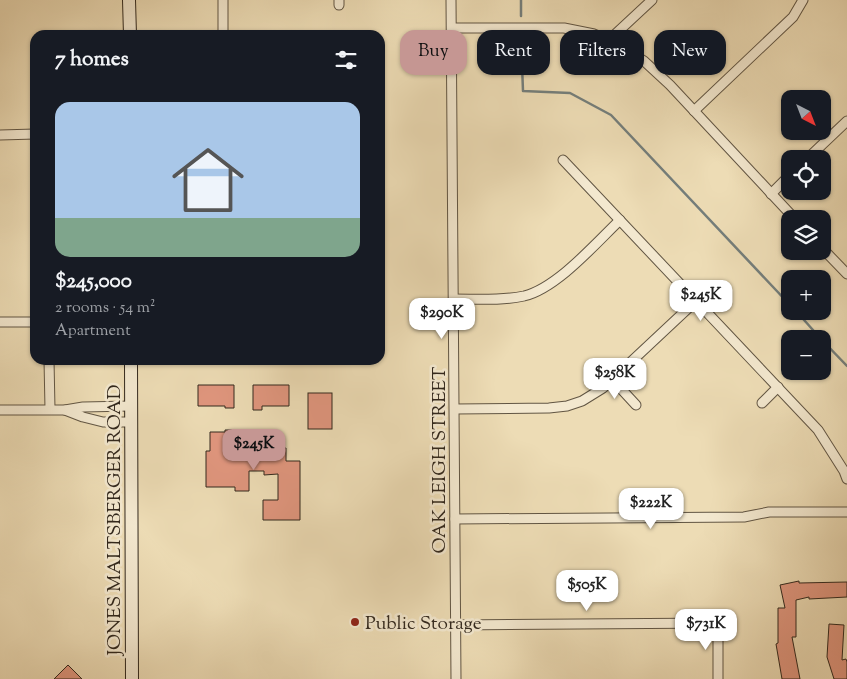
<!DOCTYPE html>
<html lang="en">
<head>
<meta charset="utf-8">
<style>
	:root { --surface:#171b24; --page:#20242c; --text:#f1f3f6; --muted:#9ea1a6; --accent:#c59692 }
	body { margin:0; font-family:"Sorts Mill Goudy",serif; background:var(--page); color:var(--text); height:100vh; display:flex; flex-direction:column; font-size:19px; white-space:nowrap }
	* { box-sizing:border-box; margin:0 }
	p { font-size:16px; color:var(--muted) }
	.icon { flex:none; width:28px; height:28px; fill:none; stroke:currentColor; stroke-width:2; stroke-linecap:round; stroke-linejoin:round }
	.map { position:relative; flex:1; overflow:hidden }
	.drawer { position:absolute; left:30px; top:30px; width:355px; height:335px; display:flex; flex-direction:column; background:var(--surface); border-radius:15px; box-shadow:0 1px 4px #0004 }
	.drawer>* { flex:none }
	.top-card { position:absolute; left:400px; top:30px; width:371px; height:45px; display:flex; gap:10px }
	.needle { width:32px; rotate:138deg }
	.buttons { position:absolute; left:781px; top:90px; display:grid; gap:10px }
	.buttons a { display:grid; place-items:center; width:50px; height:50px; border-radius:10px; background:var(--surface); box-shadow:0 1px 4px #0004; font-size:25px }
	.price { position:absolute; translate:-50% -42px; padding:0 11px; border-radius:10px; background:#fff; color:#222; font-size:16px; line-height:32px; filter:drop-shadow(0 1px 2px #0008) }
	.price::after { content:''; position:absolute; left:50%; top:30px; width:15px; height:11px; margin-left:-8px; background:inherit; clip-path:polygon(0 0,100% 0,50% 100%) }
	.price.active { background:var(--accent); color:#111 }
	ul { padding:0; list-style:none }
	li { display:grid; align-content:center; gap:10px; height:265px; padding:0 25px }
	li span { display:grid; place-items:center; height:155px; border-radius:15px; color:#555 }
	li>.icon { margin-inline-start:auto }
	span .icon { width:90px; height:90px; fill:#fffc; stroke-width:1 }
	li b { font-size:21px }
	h2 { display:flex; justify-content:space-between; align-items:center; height:60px; padding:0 25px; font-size:21px }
	.pill { padding:0 18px; border-radius:15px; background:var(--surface); box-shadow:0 1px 4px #0004; font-size:18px; line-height:45px }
	.pill.active { background:var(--accent); color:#111 }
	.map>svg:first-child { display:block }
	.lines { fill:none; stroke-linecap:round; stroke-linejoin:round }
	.stream { stroke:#747e7b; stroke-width:2.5 }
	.building { fill:#e0967e; stroke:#32281d }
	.minor-casing { stroke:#615543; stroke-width:11 }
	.secondary-casing { stroke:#32281d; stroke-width:14 }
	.minor { stroke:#f3e8cf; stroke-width:9 }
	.secondary { stroke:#f3e8cf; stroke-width:12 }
	.poi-dot { fill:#8f2418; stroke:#f3e8cf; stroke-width:2 }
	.labels { text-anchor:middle; stroke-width:5; stroke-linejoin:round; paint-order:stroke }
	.street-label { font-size:19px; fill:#32281d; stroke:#f3e8cf }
	.poi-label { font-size:19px; fill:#32281d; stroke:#f3e8cf; text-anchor:start }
</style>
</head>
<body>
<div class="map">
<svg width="847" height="679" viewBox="0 0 847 679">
	<rect width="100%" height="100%" fill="#eddcb5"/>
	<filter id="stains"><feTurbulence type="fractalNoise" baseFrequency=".004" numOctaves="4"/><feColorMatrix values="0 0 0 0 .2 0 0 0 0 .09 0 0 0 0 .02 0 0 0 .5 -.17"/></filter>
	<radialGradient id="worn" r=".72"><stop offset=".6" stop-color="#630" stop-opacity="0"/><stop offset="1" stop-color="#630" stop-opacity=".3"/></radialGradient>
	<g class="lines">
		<g class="stream">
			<polyline points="521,0 521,16"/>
			<polyline points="521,38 523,91 570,93 611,115 790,305"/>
			<polyline points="796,311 821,339"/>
			<polyline points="822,340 847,366"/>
		</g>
	</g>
	<g class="building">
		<polygon points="198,385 234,385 234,408 225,408 225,406 198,406"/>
		<polygon points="253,385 289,385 289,406 262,406 262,410 253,410"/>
		<rect x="308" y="393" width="24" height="36"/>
		<polygon points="225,430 254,430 254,448 286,448 286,461 300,461 300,520 263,520 263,500 278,500 278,474 264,475 264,471 249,471 249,491 235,491 235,487 206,487 206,451 210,451 210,432 225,432"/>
		<polygon points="799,581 799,583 847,582 847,597 809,599 809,597 796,600 796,637 792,637 800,679 782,679 776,644 778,643 778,608 785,608 780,585"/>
		<polygon points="829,624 844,625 842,660 846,659 847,662 847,679 834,679 827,657"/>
		<polygon points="68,665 82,679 54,679"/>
	</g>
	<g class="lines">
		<defs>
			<g id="minor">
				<polyline points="223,0 223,35"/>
				<polyline points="451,0 456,679"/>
				<polyline points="339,5 339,0"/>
				<polyline points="452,28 564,28 594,34 621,46 644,61 670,85 795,219"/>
				<polyline points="609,40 652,0"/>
				<polyline points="694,111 793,17 803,0"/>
				<polyline points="0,135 35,134"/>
				<polyline points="807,159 847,121"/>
				<polyline points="563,160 818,430 844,471 847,479"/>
				<polyline points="771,194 790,175"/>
				<polyline points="822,248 847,274"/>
				<path d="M454,299C477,299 501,301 524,296C557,288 595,244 620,220"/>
				<polyline points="0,322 35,322"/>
				<polyline points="49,360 50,409"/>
				<polyline points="612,379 636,405"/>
				<polyline points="762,403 778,387"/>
				<polyline points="455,409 549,408 567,406 582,401 603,388 697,300"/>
				<polyline points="0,410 65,410 83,407 131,406"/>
				<polyline points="65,410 83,417 103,422 131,422"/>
				<polyline points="455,519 744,517 769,512 847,512"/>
				<polyline points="455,625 718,623 718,679"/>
			</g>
			<g id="secondary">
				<polyline points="129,0 130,35"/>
				<polyline points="131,360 132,679"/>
			</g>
		</defs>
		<use href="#minor" class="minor-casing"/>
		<use href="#secondary" class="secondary-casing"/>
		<use href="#minor" class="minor"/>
		<use href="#secondary" class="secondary"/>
	</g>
	<circle class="poi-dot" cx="355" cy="622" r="5"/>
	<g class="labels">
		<g class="street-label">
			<text transform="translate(438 460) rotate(-90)" y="7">OAK LEIGH STREET</text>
			<text transform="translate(113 520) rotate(-90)" y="7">JONES MALTSBERGER ROAD</text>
		</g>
		<g class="poi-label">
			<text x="365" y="629">Public Storage</text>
		</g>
	</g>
	<rect width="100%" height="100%" filter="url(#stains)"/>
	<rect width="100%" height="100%" fill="url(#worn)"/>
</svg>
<div class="buttons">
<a><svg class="needle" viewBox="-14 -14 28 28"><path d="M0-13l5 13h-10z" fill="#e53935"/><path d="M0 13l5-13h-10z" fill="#9ea1a6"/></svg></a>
<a><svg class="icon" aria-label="locate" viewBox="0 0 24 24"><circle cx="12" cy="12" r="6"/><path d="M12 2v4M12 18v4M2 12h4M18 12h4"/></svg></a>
<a><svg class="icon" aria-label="layers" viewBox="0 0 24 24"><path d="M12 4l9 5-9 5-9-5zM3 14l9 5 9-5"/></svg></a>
<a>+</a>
<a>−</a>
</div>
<b class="price" style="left:701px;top:322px">$245K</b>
<b class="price" style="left:442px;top:340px">$290K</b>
<b class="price" style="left:615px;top:400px">$258K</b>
<b class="price active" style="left:254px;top:471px">$245K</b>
<b class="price" style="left:651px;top:530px">$222K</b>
<b class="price" style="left:587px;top:612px">$505K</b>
<b class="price" style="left:706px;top:651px">$731K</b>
<div class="top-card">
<a class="pill active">Buy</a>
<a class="pill">Rent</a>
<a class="pill">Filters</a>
<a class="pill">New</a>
</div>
<section class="drawer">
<h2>7 homes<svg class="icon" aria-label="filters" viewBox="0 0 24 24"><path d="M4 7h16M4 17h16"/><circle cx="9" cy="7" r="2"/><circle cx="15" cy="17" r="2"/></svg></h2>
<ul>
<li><span style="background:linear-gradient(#a9c7e8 75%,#7fa58c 0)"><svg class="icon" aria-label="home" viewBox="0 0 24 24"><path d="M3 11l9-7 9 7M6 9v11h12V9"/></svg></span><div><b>$245,000</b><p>2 rooms · 54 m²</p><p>Apartment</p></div></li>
</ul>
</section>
</div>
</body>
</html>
